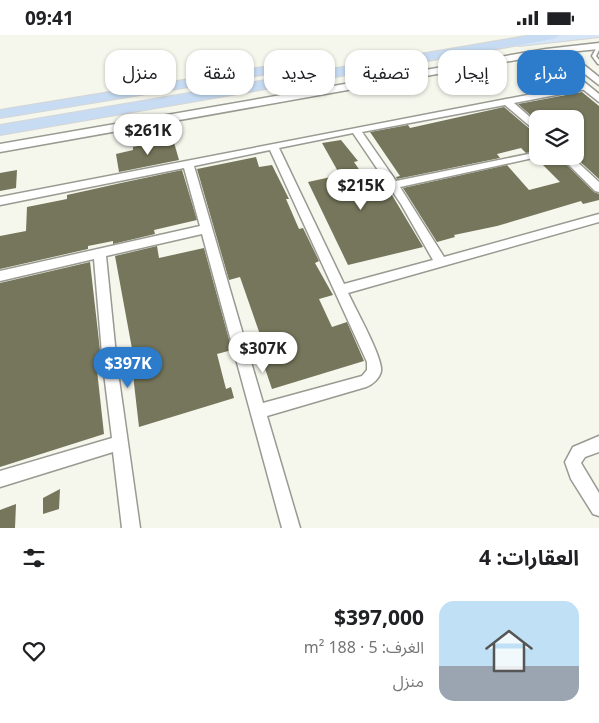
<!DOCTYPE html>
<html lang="ar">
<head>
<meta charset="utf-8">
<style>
	:root { --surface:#fff; --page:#f2f2f2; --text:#202124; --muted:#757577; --accent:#2d7ccc }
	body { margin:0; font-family:"Noto Sans","Noto Sans Arabic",sans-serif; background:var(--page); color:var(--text); direction:rtl; height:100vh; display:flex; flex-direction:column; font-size:19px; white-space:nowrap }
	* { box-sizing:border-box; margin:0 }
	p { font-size:16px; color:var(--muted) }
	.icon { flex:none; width:28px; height:28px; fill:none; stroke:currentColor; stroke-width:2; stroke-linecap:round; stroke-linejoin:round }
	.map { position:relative; height:493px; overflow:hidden; direction:ltr }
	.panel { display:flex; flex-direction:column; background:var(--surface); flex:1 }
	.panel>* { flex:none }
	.top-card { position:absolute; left:15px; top:15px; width:570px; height:45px; direction:rtl; display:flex; gap:10px }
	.tools { position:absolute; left:529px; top:75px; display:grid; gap:10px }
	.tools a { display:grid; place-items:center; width:55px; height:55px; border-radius:10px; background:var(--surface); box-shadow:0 1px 4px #0004; font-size:25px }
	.price { position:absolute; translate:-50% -42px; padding:0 11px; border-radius:18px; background:#fff; color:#222; font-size:16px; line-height:32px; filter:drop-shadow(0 1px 2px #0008) }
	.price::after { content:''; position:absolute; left:50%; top:30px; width:15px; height:11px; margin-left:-8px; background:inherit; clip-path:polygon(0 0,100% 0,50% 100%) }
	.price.selected { background:var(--accent); color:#fff }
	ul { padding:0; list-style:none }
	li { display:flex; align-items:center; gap:15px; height:125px; padding:0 20px }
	li span { display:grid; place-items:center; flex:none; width:140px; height:100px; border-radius:15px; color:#555 }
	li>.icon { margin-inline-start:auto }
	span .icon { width:60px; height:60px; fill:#fffc; stroke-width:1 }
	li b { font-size:21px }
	h2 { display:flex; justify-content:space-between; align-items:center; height:60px; padding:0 20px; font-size:21px }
	.pill { padding:0 18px; border-radius:15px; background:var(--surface); box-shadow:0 1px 4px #0004; font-size:18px; line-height:45px }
	.pill.selected { background:var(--accent); color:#fff }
	.status { display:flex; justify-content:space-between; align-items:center; height:35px; padding:0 25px; background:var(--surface); direction:ltr }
	.status svg { height:14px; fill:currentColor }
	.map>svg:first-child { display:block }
	.building { fill:#75765b }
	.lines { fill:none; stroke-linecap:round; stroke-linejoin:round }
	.service-casing { stroke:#999a92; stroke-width:3 }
	.minor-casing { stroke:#999a92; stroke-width:3 }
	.tertiary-casing { stroke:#999a92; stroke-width:3 }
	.primary-casing { stroke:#d5d5d5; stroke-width:2 }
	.trunk-casing { stroke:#d5d5d5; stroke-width:2 }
	.service { fill:#fff; fill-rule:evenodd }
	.minor { fill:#fff; fill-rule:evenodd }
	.tertiary { fill:#fff; fill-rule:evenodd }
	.primary { fill:#d5e5f6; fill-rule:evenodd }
	.trunk { fill:#c7dcf3; fill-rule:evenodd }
</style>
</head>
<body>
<div class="status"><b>09:41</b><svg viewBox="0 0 49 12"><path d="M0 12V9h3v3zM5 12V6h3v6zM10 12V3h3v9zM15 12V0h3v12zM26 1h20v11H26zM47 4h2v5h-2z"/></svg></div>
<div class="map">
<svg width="599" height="493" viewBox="0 0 599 493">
	<rect width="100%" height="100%" fill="#f5f6ec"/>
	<g class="building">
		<polygon points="582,57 599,71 599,144 574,121 581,118 575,113 575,84 535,84 518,69"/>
		<polygon points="504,72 538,101 538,115 526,118 521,113 497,119 500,123 397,144 396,142 400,141 370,97 408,90 410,93"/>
		<polygon points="173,104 179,125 119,137 116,119 133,115 133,112"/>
		<polygon points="341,105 358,126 354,127 369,149 383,145 423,212 348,230 308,147 340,140 322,108"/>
		<polygon points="544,121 551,121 554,125 560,123 594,157 599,159 599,165 583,169 581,166 497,191 454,200 455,202 437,207 403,153 507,130 529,155 560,147 538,125 538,129 533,125"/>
		<polygon points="256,122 259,132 272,130 289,164 286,164 299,194 303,193 319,226 315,228 333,260 319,264 332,292 347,287 364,326 272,354 259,316 265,314 240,242 229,245 197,134"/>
		<polygon points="17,135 16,153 0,156 0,138"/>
		<polygon points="182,135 197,185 154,195 155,199 113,209 113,206 88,211 88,214 0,234 0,201 26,196 27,172 67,164 67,160 121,148"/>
		<polygon points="157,211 159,223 204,213 232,315 217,319 226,354 231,352 234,363 139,392 132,331 135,330 115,221"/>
		<polygon points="90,227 101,324 96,326 104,399 0,432 0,248"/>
		<polygon points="60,454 59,474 43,479 43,463"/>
		<polygon points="16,469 15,493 0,493 0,475"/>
	</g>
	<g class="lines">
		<defs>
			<polygon id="service" points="598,10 599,10 599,15 596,21 599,25 599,29 598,29 592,21"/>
			<g id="minor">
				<path d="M584,49L587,50V54L514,68L538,89V98L505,70L362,97L396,146L538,117V121H542L400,152L444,222L599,179V187L348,258C355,273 383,323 381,336C380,343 372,350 366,352L267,381L300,493H282L202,199L106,221L117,330L140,493H122L113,417L0,452V436L112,403L103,330L94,224L0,246V236L200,191L184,133L0,170V162ZM353,98L401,169L433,225L344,249L279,113ZM270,115L367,327V335L362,341L263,368L194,131Z"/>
				<polygon points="560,121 571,121 599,147 599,157 595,156"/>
				<polygon points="599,401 599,417 585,422 581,428 599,458 599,481 593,479 571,444 565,427 573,412"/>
			</g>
			<polygon id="tertiary" points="599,8 599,14 568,17 599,42 599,50 558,18 550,19 599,59 599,67 545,24 544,20 0,117 0,109 546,14"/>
			<polygon id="primary" points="557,0 599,0 599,2 519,11 513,7 519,3"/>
			<g id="trunk">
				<polygon points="532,0 560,0 554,4 0,100 0,90"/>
				<polygon points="269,31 276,35 274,38 0,83 0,75"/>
			</g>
		</defs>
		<use href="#service" class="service-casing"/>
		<use href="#minor" class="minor-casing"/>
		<use href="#tertiary" class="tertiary-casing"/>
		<use href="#primary" class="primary-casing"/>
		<use href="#trunk" class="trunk-casing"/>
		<use href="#service" class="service"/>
		<use href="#minor" class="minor"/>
		<use href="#tertiary" class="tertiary"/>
		<use href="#primary" class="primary"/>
		<use href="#trunk" class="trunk"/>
	</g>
</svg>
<div class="tools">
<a><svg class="icon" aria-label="layers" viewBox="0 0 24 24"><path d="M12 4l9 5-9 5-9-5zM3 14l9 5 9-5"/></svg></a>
</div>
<b class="price" style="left:148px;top:121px">$261K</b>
<b class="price" style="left:361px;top:176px">$215K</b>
<b class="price" style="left:263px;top:339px">$307K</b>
<b class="price selected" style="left:128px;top:354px">$397K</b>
<div class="top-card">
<a class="pill selected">شراء</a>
<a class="pill">إيجار</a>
<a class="pill">تصفية</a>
<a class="pill">جديد</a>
<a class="pill">شقة</a>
<a class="pill">منزل</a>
</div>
</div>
<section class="panel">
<h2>العقارات: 4<svg class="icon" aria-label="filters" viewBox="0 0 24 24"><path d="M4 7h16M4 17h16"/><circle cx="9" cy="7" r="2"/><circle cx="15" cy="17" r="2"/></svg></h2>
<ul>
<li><span style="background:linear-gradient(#bfe0f5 65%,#9aa5b1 0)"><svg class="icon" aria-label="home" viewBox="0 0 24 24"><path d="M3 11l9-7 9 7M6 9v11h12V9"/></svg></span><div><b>$397,000</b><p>الغرف: 5 · 188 m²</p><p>منزل</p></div><svg class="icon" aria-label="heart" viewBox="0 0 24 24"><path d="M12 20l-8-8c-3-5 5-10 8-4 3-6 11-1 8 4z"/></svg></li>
</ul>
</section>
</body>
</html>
